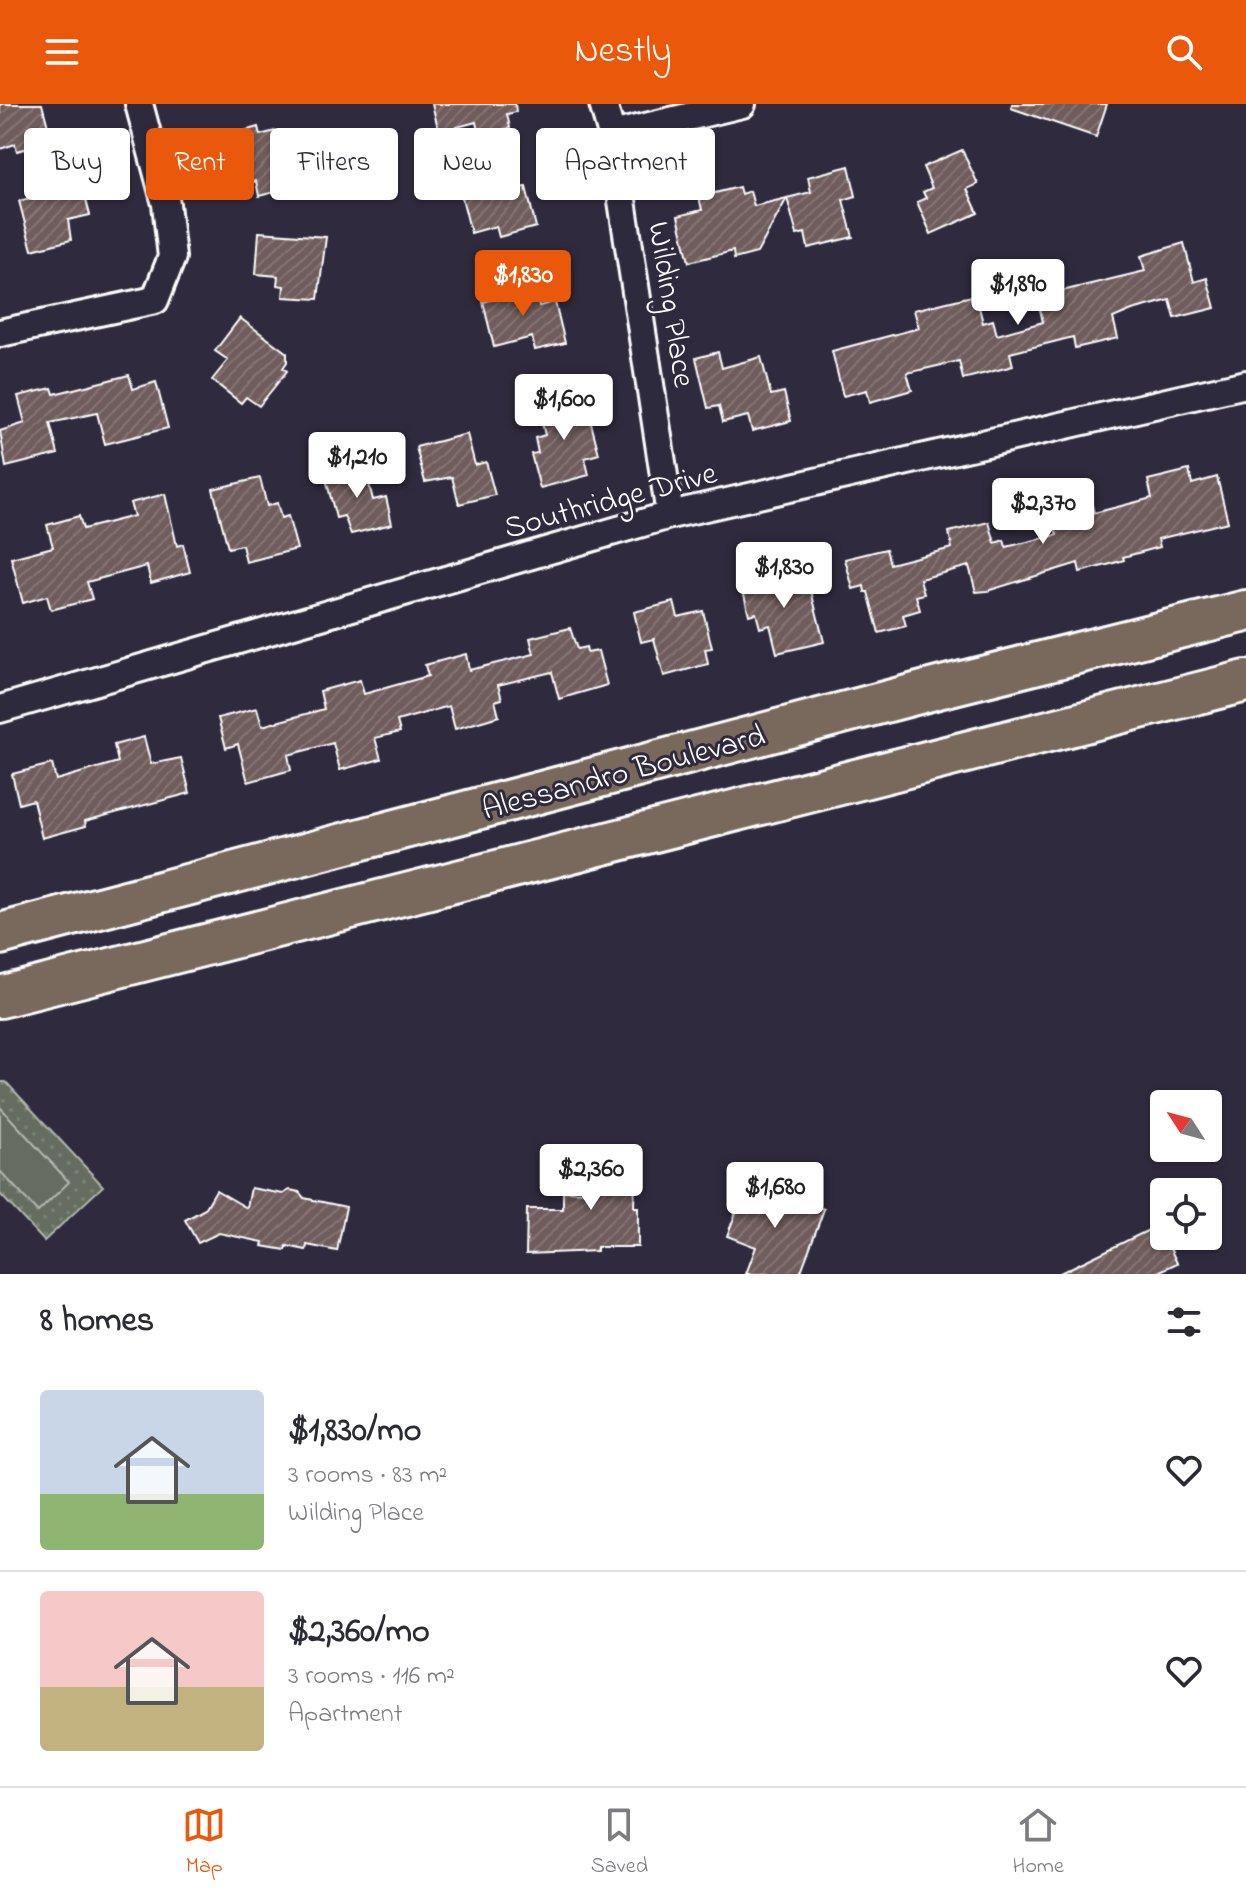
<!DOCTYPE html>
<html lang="en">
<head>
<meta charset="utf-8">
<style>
	:root { --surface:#fff; --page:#f7f7f7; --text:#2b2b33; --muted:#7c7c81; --line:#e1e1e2; --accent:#ea580c }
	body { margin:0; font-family:"Indie Flower",sans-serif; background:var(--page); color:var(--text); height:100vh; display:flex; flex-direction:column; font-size:30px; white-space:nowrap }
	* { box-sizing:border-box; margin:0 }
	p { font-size:26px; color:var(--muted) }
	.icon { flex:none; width:44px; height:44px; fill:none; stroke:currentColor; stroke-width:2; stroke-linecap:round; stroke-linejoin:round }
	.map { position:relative; height:1170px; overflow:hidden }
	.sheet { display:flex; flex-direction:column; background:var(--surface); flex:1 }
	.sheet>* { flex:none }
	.hud { position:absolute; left:24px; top:24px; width:800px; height:72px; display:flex; gap:16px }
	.needle { width:52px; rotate:306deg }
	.buttons { position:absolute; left:1150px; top:986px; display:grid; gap:16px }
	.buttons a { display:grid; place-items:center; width:72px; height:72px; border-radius:8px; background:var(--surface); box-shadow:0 2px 6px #0004; font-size:40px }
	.price { position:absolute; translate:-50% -68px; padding:0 18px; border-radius:8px; background:#fff; color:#222; font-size:26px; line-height:52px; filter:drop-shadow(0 2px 4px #0008) }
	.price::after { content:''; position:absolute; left:50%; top:48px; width:24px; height:18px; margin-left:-12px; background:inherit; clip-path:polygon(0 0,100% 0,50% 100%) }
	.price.current { background:var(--accent); color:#fff }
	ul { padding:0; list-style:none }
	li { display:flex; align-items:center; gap:24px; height:200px; padding:0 40px }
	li+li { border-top:2px solid var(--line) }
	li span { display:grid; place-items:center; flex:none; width:224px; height:160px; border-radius:8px; color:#555 }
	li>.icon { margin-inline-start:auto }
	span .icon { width:96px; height:96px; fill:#fffc; stroke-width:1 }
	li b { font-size:34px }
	h2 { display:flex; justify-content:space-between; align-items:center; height:96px; padding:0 40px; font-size:34px }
	.tag { padding:0 28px; border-radius:8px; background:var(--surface); box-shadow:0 2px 6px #0004; font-size:28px; line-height:72px }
	.tag.current { background:var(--accent); color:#fff }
	header { display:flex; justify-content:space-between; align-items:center; height:104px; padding:0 40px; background:var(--accent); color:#fff; font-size:36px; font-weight:600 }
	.dock { display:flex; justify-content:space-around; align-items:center; height:112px; border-top:2px solid var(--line); background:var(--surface); font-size:22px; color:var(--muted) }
	.dock a { display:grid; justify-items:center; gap:4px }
	.dock .current { color:var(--accent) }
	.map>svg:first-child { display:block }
	.park { fill:url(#park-dots); stroke:#b2b6b0; stroke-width:2 }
	.pitch { fill:#666d60; stroke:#b2b6b0; stroke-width:2 }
	.building { fill:url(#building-hatch); stroke:#fff; stroke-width:2 }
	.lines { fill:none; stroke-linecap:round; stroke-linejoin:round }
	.street-casing { stroke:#fff; stroke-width:32 }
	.primary-casing { stroke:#fff; stroke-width:46 }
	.street { stroke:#2f2a3d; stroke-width:26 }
	.primary { stroke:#78695c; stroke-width:40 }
	.labels { text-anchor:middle; stroke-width:6; stroke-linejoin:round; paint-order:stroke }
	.street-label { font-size:32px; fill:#fff; stroke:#2f2a3d }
</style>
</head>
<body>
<header><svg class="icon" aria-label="menu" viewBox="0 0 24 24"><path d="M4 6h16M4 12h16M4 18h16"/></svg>Nestly<svg class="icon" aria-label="search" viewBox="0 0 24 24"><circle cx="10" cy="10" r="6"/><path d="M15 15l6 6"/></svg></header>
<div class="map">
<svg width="1246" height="1170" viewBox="0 0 1246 1170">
	<defs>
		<pattern id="park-dots" width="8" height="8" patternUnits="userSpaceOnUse" patternTransform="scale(2)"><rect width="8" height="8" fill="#666d60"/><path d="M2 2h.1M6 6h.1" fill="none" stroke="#7d8378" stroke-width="1.8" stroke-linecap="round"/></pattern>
		<pattern id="building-hatch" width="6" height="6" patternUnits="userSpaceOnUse" patternTransform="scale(2)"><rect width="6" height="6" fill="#6f5b5c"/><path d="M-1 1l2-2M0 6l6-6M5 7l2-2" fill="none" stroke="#857474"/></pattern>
	</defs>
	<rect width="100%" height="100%" fill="#2f2a3d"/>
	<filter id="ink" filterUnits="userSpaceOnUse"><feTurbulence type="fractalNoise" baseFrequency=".0125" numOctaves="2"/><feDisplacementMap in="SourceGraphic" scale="16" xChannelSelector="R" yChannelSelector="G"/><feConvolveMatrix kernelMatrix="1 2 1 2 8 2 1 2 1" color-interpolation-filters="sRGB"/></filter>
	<g filter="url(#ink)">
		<polygon class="park" points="0,978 6,978 103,1082 44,1137 0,1090"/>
		<polygon class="pitch" points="0,1003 69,1078 38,1108 0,1067"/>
		<g class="building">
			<polygon points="0,0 42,0 52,38 17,47 15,40 0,45"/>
			<polygon points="432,0 515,0 516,8 507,10 510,24 479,32 476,18 439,28"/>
			<polygon points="1012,0 1107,0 1096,33 1011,4"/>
			<polygon points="258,23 260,31 275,27 277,38 306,30 317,77 259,92 256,77 238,82 226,32"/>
			<polygon points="962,46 978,80 967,85 978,109 931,130 917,98 926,94 923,88 932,84 923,63"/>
			<polygon points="849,62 856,92 843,96 853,133 808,144 805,129 797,131 787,94 811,88 808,73"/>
			<polygon points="79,69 90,111 68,116 71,136 32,146 19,97 45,90 42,79"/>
			<polygon points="493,69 495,79 505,77 507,86 526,83 536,123 499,133 496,122 471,129 458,78"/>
			<polygon points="739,83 741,90 750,87 754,102 787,94 757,149 734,155 733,147 689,158 678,112 702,106 699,93"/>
			<polygon points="259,128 326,133 318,195 283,193 284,182 277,181 278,172 256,170"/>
			<polygon points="1184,139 1194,178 1207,174 1215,204 1175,214 1170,196 1132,206 1113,214 1118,234 1075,244 1073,233 1010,249 1013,262 963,275 959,257 907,269 912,286 870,298 867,286 843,292 832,247 919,224 914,206 976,191 983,219 993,216 997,231 1043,218 1037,193 1145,167 1141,152"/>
			<polygon points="533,178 539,202 555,198 565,239 535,246 532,233 494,243 483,198 499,194 497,187"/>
			<polygon points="240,214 287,249 287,258 283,264 287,267 259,302 246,293 241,299 212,276 228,256 215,247"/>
			<polygon points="718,248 722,264 761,253 771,291 784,288 791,317 752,327 748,312 723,318 719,302 708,304 696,254"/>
			<polygon points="129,271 133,285 156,278 168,324 105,340 97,309 50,319 58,350 6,363 0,327 25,319 18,292 52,284 54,290"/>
			<polygon points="584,292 599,350 585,354 589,371 540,384 531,350 538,349 535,334 545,331 538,303"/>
			<polygon points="467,330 475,361 486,358 495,391 459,400 452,373 425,378 416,343"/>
			<polygon points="364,360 373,396 386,393 392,420 351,430 344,412 336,414 325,371"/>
			<polygon points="1189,366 1192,380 1217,373 1228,418 1158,435 1160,443 1123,453 1124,456 1107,461 1080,468 1078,459 987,487 976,488 969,462 920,475 924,490 916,492 920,506 903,511 906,522 879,529 868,488 865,488 864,482 853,485 845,455 886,445 890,460 952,444 949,428 989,418 995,439 1004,436 1006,443 1057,431 1050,404 1090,394 1094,409 1152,394 1148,376"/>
			<polygon points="260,374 267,402 277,399 281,414 288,412 297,445 246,458 242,441 228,444 213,385"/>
			<polygon points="165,390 177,442 183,440 190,468 151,479 147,462 87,478 92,495 51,506 47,492 23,499 11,454 53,443 47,421 79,412 83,425 134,412 130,399"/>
			<polygon points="791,466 795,483 809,479 824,538 777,549 770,521 760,524 756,509 749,511 741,478"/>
			<polygon points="674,498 678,513 703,507 712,544 705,545 708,560 664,572 654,535 641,538 634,508"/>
			<polygon points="570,524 577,545 586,543 587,549 598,547 607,581 559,595 552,568 498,581 502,595 495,597 499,612 455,625 449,602 397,617 400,628 375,634 381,655 340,666 333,639 288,651 291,666 248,678 238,640 226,644 218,614 257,604 262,622 324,605 320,587 360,576 364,590 428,572 425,561 466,550 469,566 534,550 530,534"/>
			<polygon points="144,633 151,660 181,654 190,689 85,717 86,722 42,734 33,696 19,700 12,670 52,660 56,676 118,658 114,641"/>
			<polygon points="594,1047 636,1047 634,1103 638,1103 638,1143 597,1143 597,1147 526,1150 527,1105 563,1105 563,1087 593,1088"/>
			<polygon points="748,1077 824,1105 800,1170 746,1170 756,1143 727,1132"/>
			<polygon points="251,1084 283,1090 290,1086 299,1088 304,1094 346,1103 337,1147 307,1141 306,1146 287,1142 286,1146 262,1142 263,1138 219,1129 198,1139 185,1116 205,1105 216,1086 247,1104"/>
			<polygon points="1159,1121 1177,1159 1154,1170 1058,1170"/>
		</g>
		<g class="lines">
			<defs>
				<g id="street">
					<polyline points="603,0 612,31 670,411"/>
					<polyline points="612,31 742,0"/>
					<polyline points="0,229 155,196 172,153 166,100 139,0"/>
					<polyline points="0,605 670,411 1246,280"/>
				</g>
				<g id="primary">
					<polyline points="0,830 938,584 1246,507"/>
					<polyline points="0,893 1246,577"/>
				</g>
			</defs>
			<use href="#street" class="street-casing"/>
			<use href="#primary" class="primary-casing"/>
			<use href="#street" class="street"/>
			<use href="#primary" class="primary"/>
		</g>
	</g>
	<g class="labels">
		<g class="street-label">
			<text transform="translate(673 200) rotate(81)" y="11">Wilding Place</text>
			<text transform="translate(610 395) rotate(-15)" y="11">Southridge Drive</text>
			<text transform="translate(623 667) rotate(-15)" y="11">Alessandro Boulevard</text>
		</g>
	</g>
</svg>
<div class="buttons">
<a><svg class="needle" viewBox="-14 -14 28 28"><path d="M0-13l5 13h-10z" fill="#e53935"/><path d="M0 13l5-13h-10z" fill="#7c7c81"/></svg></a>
<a><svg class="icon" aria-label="locate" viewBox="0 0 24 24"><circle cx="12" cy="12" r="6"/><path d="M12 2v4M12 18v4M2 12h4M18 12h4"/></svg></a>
</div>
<b class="price current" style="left:523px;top:214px">$1,830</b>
<b class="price" style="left:1018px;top:223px">$1,890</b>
<b class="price" style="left:564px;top:338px">$1,600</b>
<b class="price" style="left:357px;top:396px">$1,210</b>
<b class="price" style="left:1043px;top:442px">$2,370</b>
<b class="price" style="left:784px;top:506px">$1,830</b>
<b class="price" style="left:591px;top:1108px">$2,360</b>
<b class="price" style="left:775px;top:1126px">$1,680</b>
<div class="hud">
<a class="tag">Buy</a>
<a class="tag current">Rent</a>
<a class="tag">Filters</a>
<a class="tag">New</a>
<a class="tag">Apartment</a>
</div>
</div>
<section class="sheet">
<h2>8 homes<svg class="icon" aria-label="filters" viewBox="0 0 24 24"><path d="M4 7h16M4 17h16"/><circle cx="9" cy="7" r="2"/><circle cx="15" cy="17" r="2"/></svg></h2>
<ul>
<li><span style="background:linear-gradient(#c9d6e8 65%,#8fb573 0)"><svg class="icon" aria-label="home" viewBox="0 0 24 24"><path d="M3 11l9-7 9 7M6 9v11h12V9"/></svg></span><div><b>$1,830/mo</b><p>3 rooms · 83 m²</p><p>Wilding Place</p></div><svg class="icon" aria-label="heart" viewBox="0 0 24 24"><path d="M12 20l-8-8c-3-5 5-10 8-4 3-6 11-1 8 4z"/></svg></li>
<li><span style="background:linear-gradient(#f6c9c9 60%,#c2b280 0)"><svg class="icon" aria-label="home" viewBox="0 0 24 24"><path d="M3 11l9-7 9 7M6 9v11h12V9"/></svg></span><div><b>$2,360/mo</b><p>3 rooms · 116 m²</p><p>Apartment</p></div><svg class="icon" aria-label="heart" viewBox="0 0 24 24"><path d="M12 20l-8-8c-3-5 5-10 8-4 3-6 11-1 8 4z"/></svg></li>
</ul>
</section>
<nav class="dock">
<a class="current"><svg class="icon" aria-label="map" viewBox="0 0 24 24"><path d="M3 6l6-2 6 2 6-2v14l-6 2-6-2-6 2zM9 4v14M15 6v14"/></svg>Map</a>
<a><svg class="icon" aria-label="saved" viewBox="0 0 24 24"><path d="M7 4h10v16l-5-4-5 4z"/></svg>Saved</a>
<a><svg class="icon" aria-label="home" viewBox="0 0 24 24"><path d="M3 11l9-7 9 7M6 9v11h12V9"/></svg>Home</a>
</nav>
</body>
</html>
